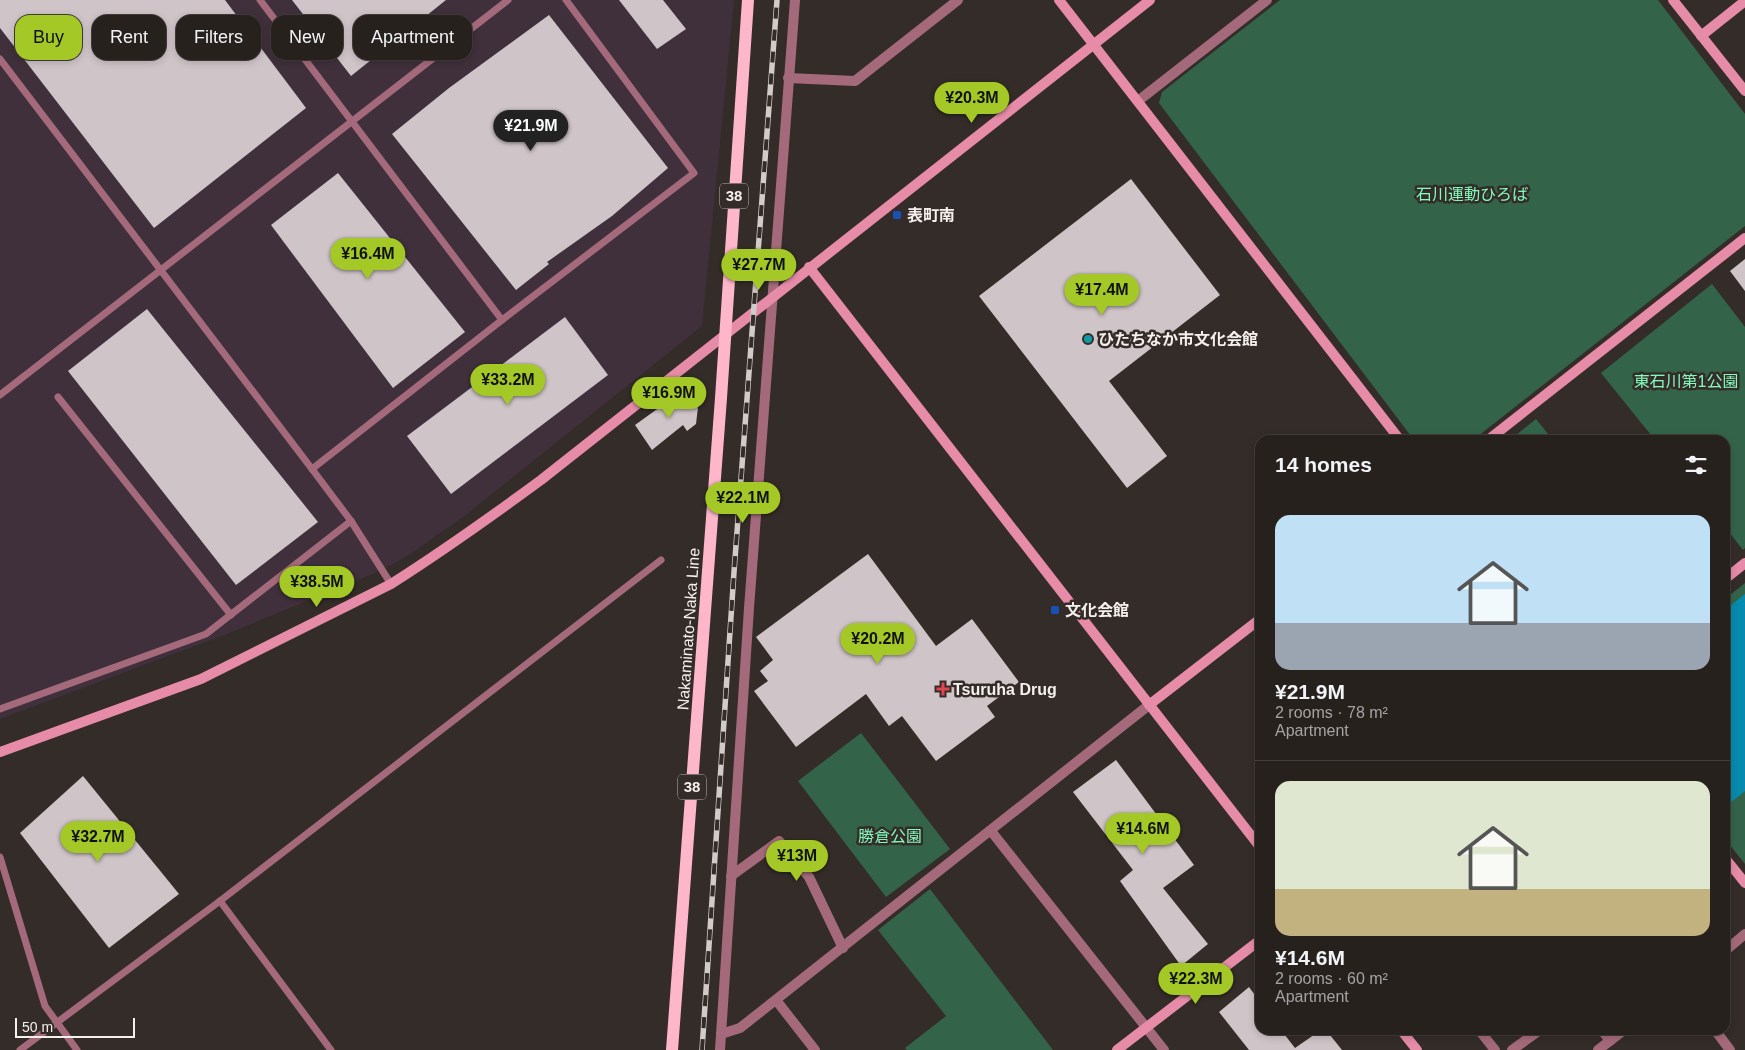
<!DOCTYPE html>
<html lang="en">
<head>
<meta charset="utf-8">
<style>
	:root { --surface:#27211e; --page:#332e2b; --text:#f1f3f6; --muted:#a4a3a4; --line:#433e3c; --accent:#a4c825 }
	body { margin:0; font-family:Arial,"Noto Sans JP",sans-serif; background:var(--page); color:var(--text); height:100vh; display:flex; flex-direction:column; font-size:19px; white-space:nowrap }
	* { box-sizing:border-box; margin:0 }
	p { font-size:16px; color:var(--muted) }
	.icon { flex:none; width:28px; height:28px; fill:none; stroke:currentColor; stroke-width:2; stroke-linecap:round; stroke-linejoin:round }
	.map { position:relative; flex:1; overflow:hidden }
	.side { position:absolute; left:1255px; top:435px; width:475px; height:600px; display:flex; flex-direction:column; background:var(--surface); border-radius:15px; box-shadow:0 2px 8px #0003,0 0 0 1px var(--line) }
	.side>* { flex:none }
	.top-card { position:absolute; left:15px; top:15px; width:475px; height:45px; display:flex; gap:10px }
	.scale { position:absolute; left:15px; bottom:12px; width:120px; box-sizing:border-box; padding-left:5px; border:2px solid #f5f0ed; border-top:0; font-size:14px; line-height:18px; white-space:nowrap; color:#f5f0ed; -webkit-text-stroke:4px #342c28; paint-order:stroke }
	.price { position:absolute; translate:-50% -42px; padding:0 11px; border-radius:18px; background:var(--accent); color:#111; font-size:16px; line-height:32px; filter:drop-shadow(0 1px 2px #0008) }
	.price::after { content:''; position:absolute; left:50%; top:30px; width:15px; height:11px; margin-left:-8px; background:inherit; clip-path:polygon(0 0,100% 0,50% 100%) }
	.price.selected { background:#222; color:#fff }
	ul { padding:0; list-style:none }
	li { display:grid; align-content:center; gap:10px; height:265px; padding:0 20px }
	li+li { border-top:1px solid var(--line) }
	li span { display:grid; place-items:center; height:155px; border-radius:15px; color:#555 }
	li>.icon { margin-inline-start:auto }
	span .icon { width:90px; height:90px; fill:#fffc; stroke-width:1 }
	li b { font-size:21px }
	h2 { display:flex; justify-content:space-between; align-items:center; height:60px; padding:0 20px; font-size:21px }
	.pill { padding:0 18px; border-radius:15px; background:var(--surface); box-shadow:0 2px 8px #0003,0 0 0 1px var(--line); font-size:18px; line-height:45px }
	.pill.selected { background:var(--accent); color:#111 }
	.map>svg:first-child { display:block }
	.industrial { fill:#3f303c }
	.green { fill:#33644a }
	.water { fill:#068bae }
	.building { fill:#cfc4c8 }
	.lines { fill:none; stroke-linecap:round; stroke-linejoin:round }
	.lane { stroke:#a46a7c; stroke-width:7 }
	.street { stroke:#a46a7c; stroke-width:10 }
	.secondary { stroke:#e68ba8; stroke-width:10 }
	.primary { stroke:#feb6cb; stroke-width:12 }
	.rail-casing { stroke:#d2ccc9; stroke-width:5.5 }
	.rail { stroke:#342c28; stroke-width:4; stroke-dasharray:11; stroke-linecap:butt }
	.transit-dot { fill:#1a4fb4; stroke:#342c28; stroke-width:2 }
	.culture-dot { fill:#0f9aa8; stroke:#342c28; stroke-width:2 }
	.health-dot { fill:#e0444e; stroke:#342c28; stroke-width:2 }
	.labels { text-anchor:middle; stroke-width:5; stroke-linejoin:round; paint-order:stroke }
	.shield { fill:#342c28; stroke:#bbb5b2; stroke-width:1 }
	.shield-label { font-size:15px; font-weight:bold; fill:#f5f0ed }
	.park-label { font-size:16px; fill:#82fabc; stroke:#342c28 }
	.poi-label { font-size:16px; font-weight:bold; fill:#f5f0ed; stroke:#342c28; text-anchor:start }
	.street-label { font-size:16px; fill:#f5f0ed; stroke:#342c28 }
</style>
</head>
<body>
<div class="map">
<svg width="1745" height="1050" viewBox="0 0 1745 1050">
	<rect width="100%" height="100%" fill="#342c28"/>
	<polygon class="industrial" points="0,0 734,0 702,326 467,514 409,555 382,570 227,634 0,719"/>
	<g class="green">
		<polygon points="1280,0 1658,0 1745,114 1745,226 1473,440 1414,440 1159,103 1162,92"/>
		<polygon points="1712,284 1745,327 1745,548 1743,550 1725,527 1725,440 1655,440 1601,373"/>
		<polygon points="1536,419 1553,440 1510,440"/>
		<polygon points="1745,583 1745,864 1725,839 1725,599"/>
		<polygon points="861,733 950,849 886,897 798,781"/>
		<polygon points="930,889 1053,1050 907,1050 905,1048 946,1016 878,930"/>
	</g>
	<polygon class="water" points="1745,594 1745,791 1725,807 1725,610"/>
	<g class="building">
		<polygon points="0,0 225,0 306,108 154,228 0,28"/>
		<polygon points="292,0 446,0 351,76"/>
		<polygon points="619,0 663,0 686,29 657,49"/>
		<polygon points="549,15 668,168 612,216 547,262 549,264 516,290 392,134 449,88"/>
		<polygon points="338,173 465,332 393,388 271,225"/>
		<polygon points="1131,179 1220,295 1109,381 1167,456 1127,488 979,296"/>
		<polygon points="1745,259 1745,291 1730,271"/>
		<polygon points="147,309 318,522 236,585 68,371"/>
		<polygon points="565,317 608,375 451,494 407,436"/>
		<polygon points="685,389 698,407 696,424 687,431 683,425 652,450 635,425"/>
		<polygon points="868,554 936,646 972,619 1019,682 987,706 995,717 936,761 902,716 889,726 866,694 796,747 754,691 768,681 760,671 773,660 756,637"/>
		<polygon points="1116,760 1194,865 1163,888 1208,944 1181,966 1120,881 1133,870 1073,792"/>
		<polygon points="83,776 179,894 109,948 20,833"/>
		<polygon points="1249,987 1260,1002 1260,1030 1281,1030 1295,1048 1321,1030 1326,1030 1342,1050 1249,1050 1219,1012"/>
	</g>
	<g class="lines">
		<g class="lane">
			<polyline points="260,0 502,320 312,469"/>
			<polyline points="0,59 312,469 351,521 391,584"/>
			<polyline points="502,320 694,173 566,0"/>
			<polyline points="0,395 508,0"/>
			<polyline points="58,397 231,615"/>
			<polyline points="0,709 206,634 351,521"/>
			<polyline points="0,857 45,1006 77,1050"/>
			<polyline points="220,901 331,1050"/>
			<polyline points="20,1050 220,901 661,560"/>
		</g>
		<g class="street">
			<polyline points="788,78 855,81 958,0"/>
			<polyline points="1138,101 1267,0"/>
			<polyline points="991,831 1164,1050"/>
			<polyline points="731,876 779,841 809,877 843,948"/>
			<polyline points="1725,951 1745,934"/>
			<polyline points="776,1000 815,1050"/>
			<polyline points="1479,1030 1495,1050"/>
			<polyline points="1602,1030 1610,1041"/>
			<polyline points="1715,1030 1730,1050"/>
			<polyline points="721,1034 740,1028 1149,705"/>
			<polyline points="720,1050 749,608 795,0"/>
			<polyline points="1512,1050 1540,1030"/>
			<polyline points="1598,1050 1624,1030"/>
		</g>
		<g class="secondary">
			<polyline points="1059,0 1400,440"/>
			<polyline points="1673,0 1745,91"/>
			<polyline points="1701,36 1745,1"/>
			<polyline points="809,267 1260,847"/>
			<polyline points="1488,440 1745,238"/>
			<polyline points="1725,579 1745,563"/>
			<polyline points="1149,705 1260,619"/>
			<path d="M0,752L201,679L391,584C443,551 492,516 541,480L1150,0"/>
			<polyline points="1725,858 1745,883"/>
			<polyline points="1401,1030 1417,1050"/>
			<polyline points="1117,1050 1260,940"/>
		</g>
		<polyline class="primary" points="672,1050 721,398 748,0"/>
		<defs>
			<polyline id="rail" points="702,1050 734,572 777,0"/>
		</defs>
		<use href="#rail" class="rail-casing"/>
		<use href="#rail" class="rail"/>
	</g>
	<g class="transit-dot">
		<rect x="892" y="210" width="10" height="10" rx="2.5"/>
		<rect x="1050" y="605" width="10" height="10" rx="2.5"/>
	</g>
	<circle class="culture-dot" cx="1088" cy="339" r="5"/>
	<path class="health-dot" d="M940.5 681.5h5v5h5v5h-5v5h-5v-5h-5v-5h5z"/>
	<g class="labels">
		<g class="shield">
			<rect x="720" y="183.5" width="28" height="25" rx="4"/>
			<rect x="678" y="774.5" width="28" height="25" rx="4"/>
		</g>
		<g class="shield-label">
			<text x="734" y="201">38</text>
			<text x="692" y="792">38</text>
		</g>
		<g class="park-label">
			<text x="1472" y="200">石川運動ひろば</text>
			<text x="1686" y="387">東石川第1公園</text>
			<text x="890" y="842">勝倉公園</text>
		</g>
		<g class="poi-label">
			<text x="907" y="221">表町南</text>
			<text x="1098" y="345">ひたちなか市文化会館</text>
			<text x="1065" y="616">文化会館</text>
			<text x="953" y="695">Tsuruha Drug</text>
		</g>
		<g class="street-label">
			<text transform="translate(688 629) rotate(-86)" y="6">Nakaminato-Naka Line</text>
		</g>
	</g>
</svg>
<div class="scale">50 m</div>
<b class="price" style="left:972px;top:124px">¥20.3M</b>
<b class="price selected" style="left:531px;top:152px">¥21.9M</b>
<b class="price" style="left:368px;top:280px">¥16.4M</b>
<b class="price" style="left:759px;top:291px">¥27.7M</b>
<b class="price" style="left:1102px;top:316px">¥17.4M</b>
<b class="price" style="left:508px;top:406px">¥33.2M</b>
<b class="price" style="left:669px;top:419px">¥16.9M</b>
<b class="price" style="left:743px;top:524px">¥22.1M</b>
<b class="price" style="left:317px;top:608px">¥38.5M</b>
<b class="price" style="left:878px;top:665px">¥20.2M</b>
<b class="price" style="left:1143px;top:855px">¥14.6M</b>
<b class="price" style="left:98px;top:863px">¥32.7M</b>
<b class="price" style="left:797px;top:882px">¥13M</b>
<b class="price" style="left:1196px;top:1005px">¥22.3M</b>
<div class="top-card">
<a class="pill selected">Buy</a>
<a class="pill">Rent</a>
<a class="pill">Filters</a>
<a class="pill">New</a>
<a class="pill">Apartment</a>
</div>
<section class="side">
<h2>14 homes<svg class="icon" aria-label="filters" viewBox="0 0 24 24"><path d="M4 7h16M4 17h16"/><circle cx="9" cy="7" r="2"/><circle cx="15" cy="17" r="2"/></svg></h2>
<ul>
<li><span style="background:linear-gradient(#bfe0f5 70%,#9aa5b1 0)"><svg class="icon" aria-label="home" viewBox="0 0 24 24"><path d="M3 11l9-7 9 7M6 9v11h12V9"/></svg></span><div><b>¥21.9M</b><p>2 rooms · 78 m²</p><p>Apartment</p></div></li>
<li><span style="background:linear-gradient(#dfe7d0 70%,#c2b280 0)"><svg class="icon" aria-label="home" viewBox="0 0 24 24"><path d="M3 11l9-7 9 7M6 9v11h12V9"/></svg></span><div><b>¥14.6M</b><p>2 rooms · 60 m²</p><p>Apartment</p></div></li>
</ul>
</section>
</div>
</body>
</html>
